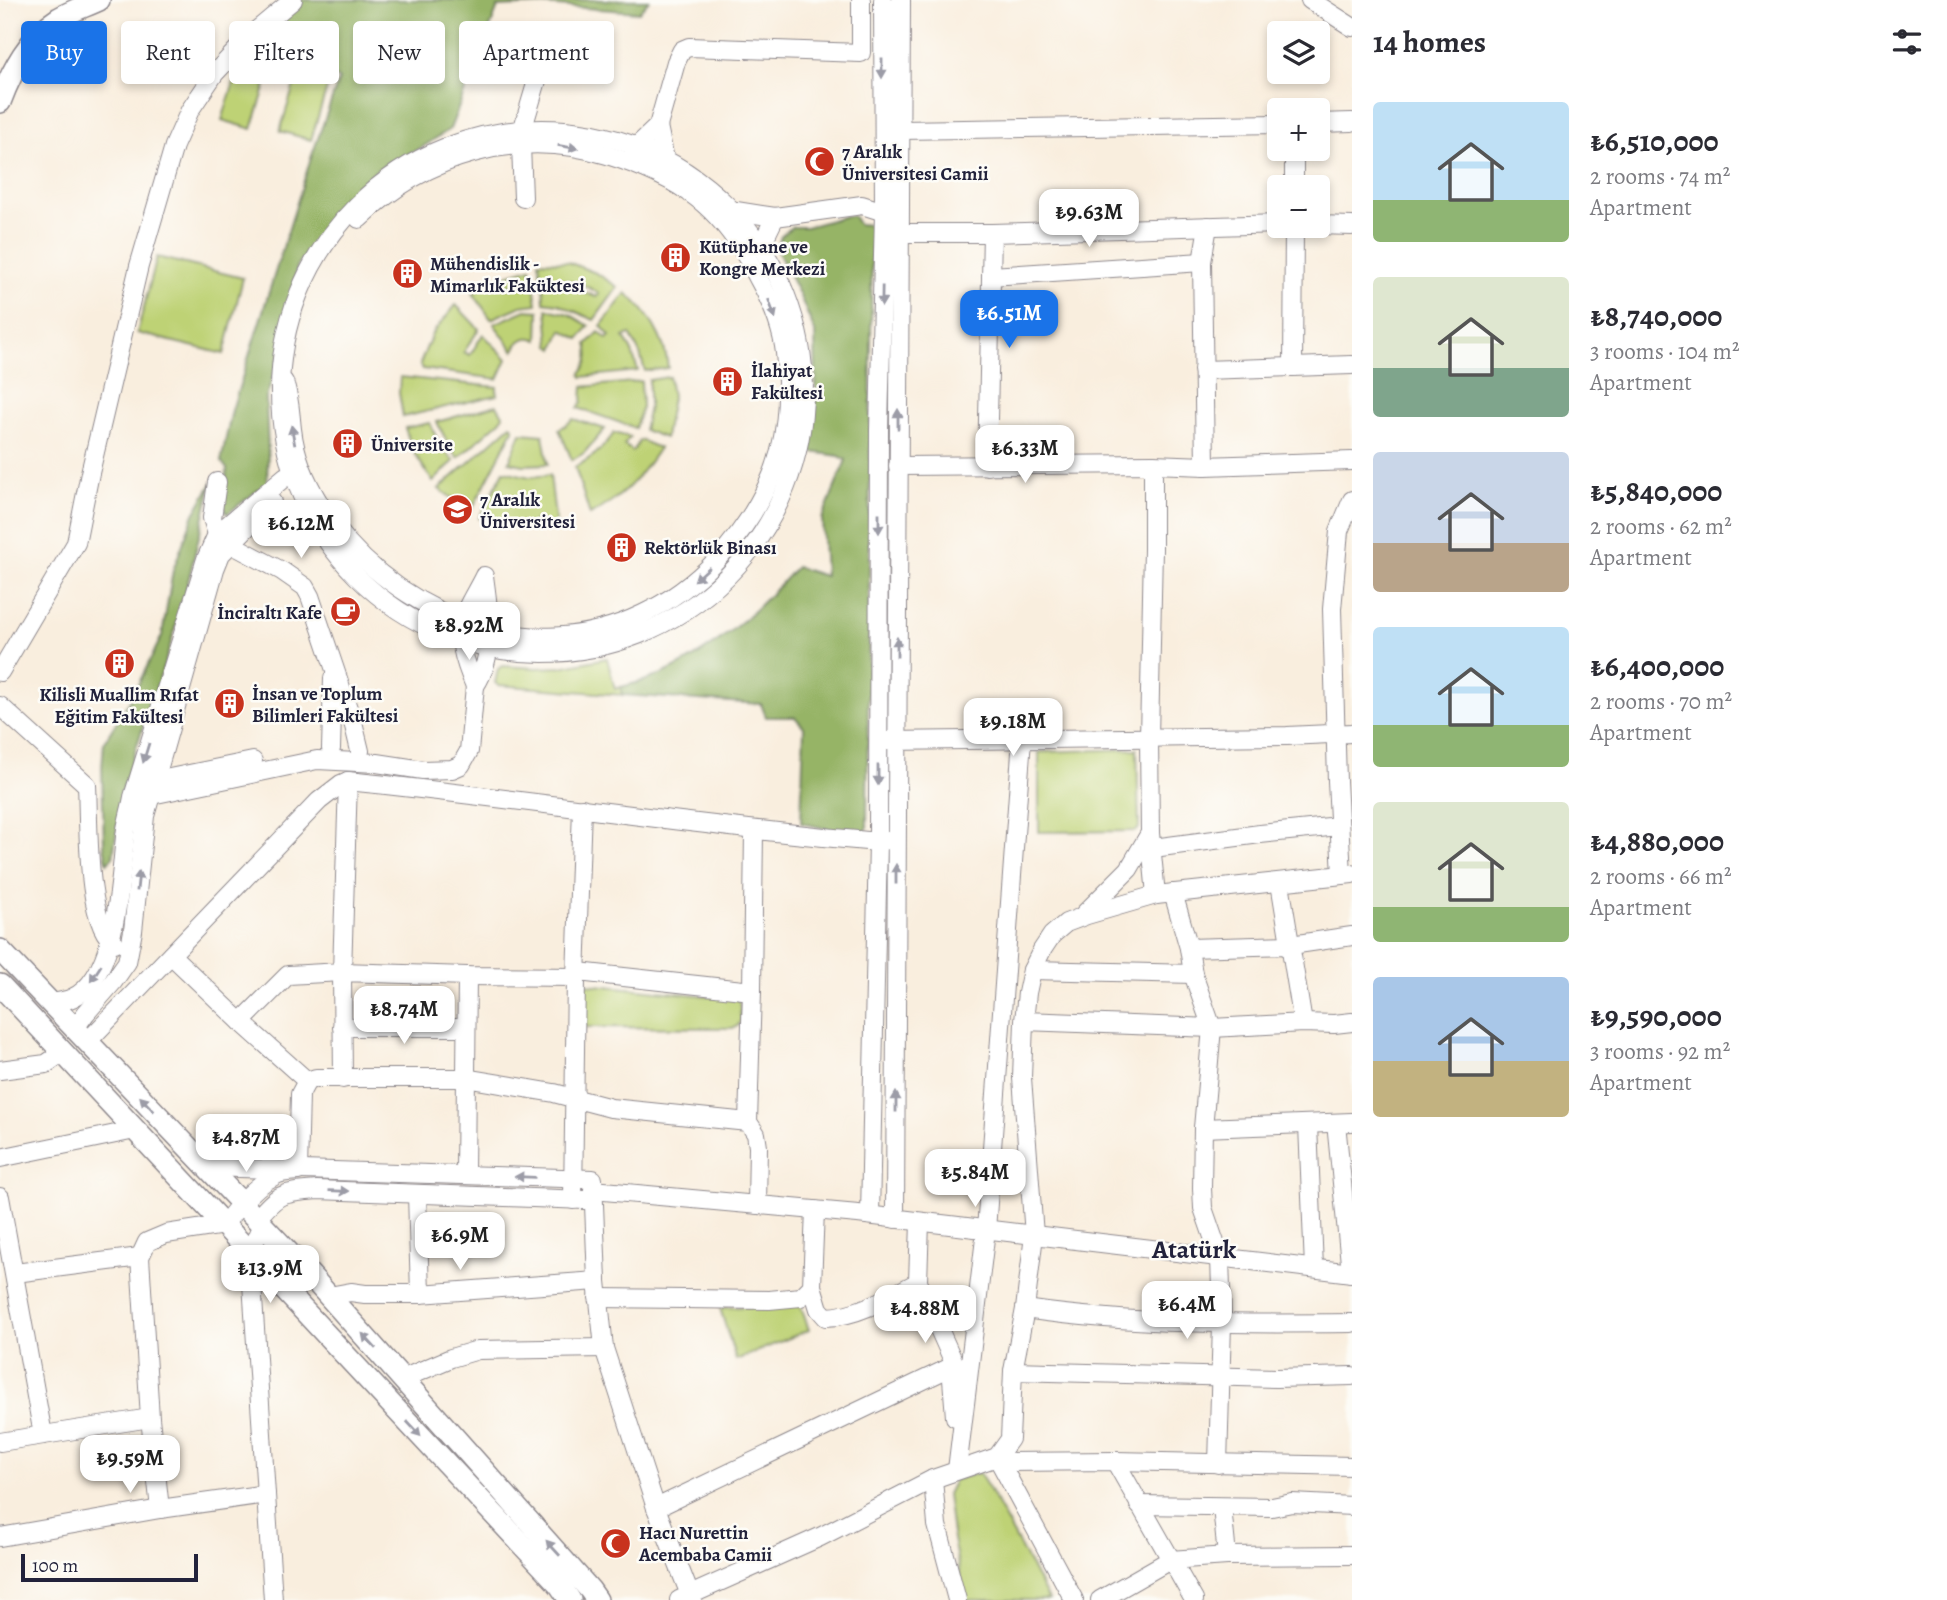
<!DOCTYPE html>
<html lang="en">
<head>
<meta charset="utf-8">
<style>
	:root { --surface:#fff; --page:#f7f7f7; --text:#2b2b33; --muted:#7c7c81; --accent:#1a73e8 }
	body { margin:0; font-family:Alegreya,serif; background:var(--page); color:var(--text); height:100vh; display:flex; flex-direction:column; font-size:26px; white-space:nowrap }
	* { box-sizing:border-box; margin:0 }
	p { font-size:23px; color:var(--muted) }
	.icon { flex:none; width:38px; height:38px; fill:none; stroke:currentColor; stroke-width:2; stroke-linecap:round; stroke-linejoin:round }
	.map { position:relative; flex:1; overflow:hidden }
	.sheet { display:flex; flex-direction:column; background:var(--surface); width:595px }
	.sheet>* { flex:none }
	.hud { position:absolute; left:21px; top:21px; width:665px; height:63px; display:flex; gap:14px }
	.tools { position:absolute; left:1267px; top:21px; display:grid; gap:14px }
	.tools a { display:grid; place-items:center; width:63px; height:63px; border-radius:7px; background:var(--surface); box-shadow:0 4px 10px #0003; font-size:35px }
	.scale { position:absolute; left:21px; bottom:18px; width:177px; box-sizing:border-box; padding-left:7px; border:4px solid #22223b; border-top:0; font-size:19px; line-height:24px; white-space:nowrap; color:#22223b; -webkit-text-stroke:5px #fdfcf7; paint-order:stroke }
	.price { position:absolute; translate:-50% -60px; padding:0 16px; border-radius:14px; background:#fff; color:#222; font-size:23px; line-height:46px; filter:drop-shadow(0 2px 4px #0008) }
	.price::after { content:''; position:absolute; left:50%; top:42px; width:21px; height:16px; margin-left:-10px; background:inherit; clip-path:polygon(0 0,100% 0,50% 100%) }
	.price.on { background:var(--accent); color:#fff }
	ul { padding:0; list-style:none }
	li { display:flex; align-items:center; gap:21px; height:175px; padding:0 21px }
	li span { display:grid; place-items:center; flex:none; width:196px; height:140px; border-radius:7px; color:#555 }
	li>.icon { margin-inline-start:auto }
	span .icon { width:84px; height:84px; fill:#fffc; stroke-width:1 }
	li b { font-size:30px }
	h2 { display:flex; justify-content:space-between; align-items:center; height:84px; padding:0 21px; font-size:30px }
	.chip { padding:0 24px; border-radius:7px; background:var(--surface); box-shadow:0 4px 10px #0003; font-size:24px; line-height:63px }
	.chip.on { background:var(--accent); color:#fff }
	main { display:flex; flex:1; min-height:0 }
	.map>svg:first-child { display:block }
	.green { fill:#bed275; stroke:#707a58; stroke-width:2 }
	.forest { fill:#96b466; stroke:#5c6b50; stroke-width:2 }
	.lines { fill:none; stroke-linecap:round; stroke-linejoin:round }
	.minor-casing { stroke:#8e888c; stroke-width:20 }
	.major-casing { stroke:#8e888c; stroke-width:24 }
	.minor { stroke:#fff; stroke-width:18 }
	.major { stroke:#fff; stroke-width:21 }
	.oneway { fill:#9c9ca7 }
	.labels { text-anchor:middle; stroke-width:5; stroke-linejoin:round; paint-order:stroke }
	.poi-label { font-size:19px; font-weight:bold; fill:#22223b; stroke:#fdfcf7; text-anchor:start }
	.district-label { font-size:26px; font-weight:bold; fill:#22223b; stroke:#fdfcf7 }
</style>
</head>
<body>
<main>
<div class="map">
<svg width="1352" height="1600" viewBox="0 0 1352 1600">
	<rect width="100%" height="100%" fill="#fdfcf7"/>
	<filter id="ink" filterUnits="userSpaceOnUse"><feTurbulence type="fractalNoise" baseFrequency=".0143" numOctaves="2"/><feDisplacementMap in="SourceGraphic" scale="14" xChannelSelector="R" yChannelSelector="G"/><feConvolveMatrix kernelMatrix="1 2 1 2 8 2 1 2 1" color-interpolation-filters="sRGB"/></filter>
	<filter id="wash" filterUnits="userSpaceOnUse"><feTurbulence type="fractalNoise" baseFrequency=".00686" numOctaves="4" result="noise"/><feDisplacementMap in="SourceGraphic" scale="28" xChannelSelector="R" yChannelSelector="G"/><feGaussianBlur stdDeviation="1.57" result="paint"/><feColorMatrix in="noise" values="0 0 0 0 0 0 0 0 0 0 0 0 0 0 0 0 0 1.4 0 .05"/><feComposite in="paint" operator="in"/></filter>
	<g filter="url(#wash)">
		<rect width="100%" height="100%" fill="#f9eede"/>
		<g class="green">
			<polygon points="298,72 329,81 311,140 280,131"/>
			<polygon points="236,76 266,85 252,129 222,120"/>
			<polygon points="157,257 243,278 224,354 137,333"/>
			<path d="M539,261L568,262L596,273L618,287L594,320L559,304L544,302L543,284L548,283L575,288L596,297L599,294C582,281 562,278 541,278Z"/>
			<polygon points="531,268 533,280 508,284 508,288 534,284 537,304 521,306 491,319 473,293 501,277"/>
			<path d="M626,293C647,310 666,340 668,368L645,371L640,354L630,334L624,337L632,352L638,371L582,377L581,373C589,363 590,356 587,344L599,332L607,339L610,336L601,326Z"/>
			<polygon points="456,305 479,329 464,352 470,355 483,334 507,359 498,379 423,369 420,364 432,334"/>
			<polygon points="547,309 569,314 589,326 579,339 562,330 554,349 550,346"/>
			<path d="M526,310L539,311L538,340C527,335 518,339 514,351L494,324Z"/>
			<polygon points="400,377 497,387 497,395 403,417 399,393"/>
			<polygon points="669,377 672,397 665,438 644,430 649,407 649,380"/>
			<polygon points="641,381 642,407 635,428 578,408 582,402 583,387"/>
			<polygon points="497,405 503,415 501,420 458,458 451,450 437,422"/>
			<polygon points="573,419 605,429 584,453 572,460 559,429 566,425"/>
			<polygon points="430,423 440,446 454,461 433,482 413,451 405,428"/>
			<polygon points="511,425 514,428 471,511 439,489"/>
			<polygon points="521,433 543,435 548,464 524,465 509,462"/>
			<path d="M614,433L630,437L624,445L633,451L640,440L659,448C636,482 625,495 590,515L575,467C592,458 603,449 614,433Z"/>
			<polygon points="504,471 530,477 550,475 556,525 542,526 540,521 535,520 526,528 515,527 479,518"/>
			<polygon points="607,658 615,689 621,687 622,695 498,685 495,683 498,669 502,666 537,668 560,667"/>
			<polygon points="1137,749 1139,828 1136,831 1039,832 1039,752"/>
			<polygon points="585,984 739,999 741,1020 738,1026 732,1028 584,1027"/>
			<polygon points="800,1304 809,1330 736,1360 720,1308"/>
			<polygon points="979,1473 989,1489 1049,1600 965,1600 952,1534 947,1494 954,1480"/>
		</g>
		<g class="forest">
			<polygon points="293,0 649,0 639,12 543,5 498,7 450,129 421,148 377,170 342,199 297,267 285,337 266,398 268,452 267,483 227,514 223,504 227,469 221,461 232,410 311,158 339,79 309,64 314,46 270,33"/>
			<path d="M846,216H853L858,224L872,225L867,829L860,836L801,823L804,727L795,717H766L761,704L622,695L621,687C631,684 642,682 652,678C710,656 756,612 796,567L825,576L822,519L846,460L839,456L811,452L816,394L815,332L799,294L777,250L781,236L792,227H806Z"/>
			<polygon points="212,483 186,590 168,653 123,787 113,857 107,863 104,847 102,767 104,742 132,697 162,636 173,570 194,514"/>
		</g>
	</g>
	<g filter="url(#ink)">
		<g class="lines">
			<defs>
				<g id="minor">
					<polyline points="1310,0 1352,27"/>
					<polyline points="1318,123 1352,122"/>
					<polyline points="658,126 676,62 682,50 689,47 861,53 861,0"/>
					<circle cx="542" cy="391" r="262"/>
					<polyline points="901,130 1279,124"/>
					<polyline points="633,157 636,147 658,126 665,159 661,167"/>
					<polyline points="1294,187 1294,149"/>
					<polyline points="523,198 521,145 522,131 549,40"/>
					<polyline points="736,211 775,217 761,246"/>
					<polyline points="775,217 862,205 884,212 893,211"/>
					<polyline points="1318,225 1352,226"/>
					<polyline points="899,233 992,233 1279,224"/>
					<polyline points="991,276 1202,262"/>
					<polyline points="1293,367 1294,226"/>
					<polyline points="1203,370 1352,365"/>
					<path d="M284,382C290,397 290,412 292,429C295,456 306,482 321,506C355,561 402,597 462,621C588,670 715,600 769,482C787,444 790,395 785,353C782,327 770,299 757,276C722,206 681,178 607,155C518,128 426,154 359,219"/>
					<polyline points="1153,464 1153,549 1149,738 1150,833 1156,895"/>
					<polyline points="898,466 1153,464 1205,466 1352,461"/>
					<polyline points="987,466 992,233"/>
					<polyline points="1205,466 1202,262 1208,226"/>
					<polyline points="217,482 212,518 217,534 231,544 282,571 305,587 310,596 354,726 360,751"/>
					<path d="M484,576C489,612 496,655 475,686C467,668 457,642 462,621C465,608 478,589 484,576Z"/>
					<polyline points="0,672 76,543 90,473 139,266 174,146 190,110 215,73 251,35 293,0"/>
					<path d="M0,706L87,785C89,817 85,927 115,943"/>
					<polyline points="887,741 1287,736 1352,733"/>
					<polyline points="331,749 333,678"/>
					<polyline points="146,781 155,781 253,761"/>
					<polyline points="142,797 317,760 377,763 423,770 452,769 461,765 469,751 475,686"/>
					<polyline points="1153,848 1260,834 1339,826"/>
					<polyline points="1342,875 1337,781 1332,609 1339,531 1352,500"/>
					<polyline points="1280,883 1303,1023"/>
					<polyline points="1173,893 1189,948 1193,974 1212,1028 1203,1128 1202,1188 1203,1208 1220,1257 1222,1323 1218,1464"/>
					<polyline points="1084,914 1129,869 1150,833"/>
					<polyline points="1189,948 1291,945 1352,936"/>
					<polyline points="171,955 241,1022 288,975 342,972 348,781"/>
					<polyline points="1032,970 1193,974"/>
					<polyline points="578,972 752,991"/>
					<path d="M51,1003C57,1002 66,1001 72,998C119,977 120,873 126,829C128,818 131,808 133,797L206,559L217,534L286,476L295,471"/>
					<polyline points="1024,1021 1212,1028 1303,1023 1334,1024 1352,1022"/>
					<polyline points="241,1022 307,1081"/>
					<polyline points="342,1027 466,1027"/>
					<polyline points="75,1028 86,1013 113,982 127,962 133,931 145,816 215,569 221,554 272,502"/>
					<path d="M87,1042L319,801L341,784L348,781C525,799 701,827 878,842L888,840"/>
					<polyline points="0,1070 46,1064 63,1052"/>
					<polyline points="343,1079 342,972 467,976 576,977"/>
					<polyline points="748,1122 752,991 754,830"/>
					<polyline points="1336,1123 1351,1273"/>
					<polyline points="1308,1125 1314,1268"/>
					<polyline points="1203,1128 1352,1122"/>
					<polyline points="0,1158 135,1130"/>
					<polyline points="207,1167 593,1179 597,1281 604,1348 656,1508 692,1600"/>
					<polyline points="465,1175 467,976"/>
					<polyline points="593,1190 858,1214 1352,1273"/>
					<polyline points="417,1194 420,1294"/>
					<polyline points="0,1197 43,1435"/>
					<polyline points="573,1200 576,977 582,808"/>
					<polyline points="870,1215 878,842 879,431 884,212 883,0"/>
					<path d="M257,1219C279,1192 283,1193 317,1190L585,1200"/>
					<polyline points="895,1219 901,0"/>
					<polyline points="920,1222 918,1282 955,1365 952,1379 955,1417"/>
					<polyline points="262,1224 250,1253 273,1600"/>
					<polyline points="15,1273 140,1257"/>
					<path d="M812,1286L819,1309L826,1317C856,1317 892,1296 918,1282"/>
					<polyline points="329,1296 351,1292 365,1294 420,1294 597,1281"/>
					<polyline points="598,1298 769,1300 801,1297 812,1286 815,1210"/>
					<path d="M1025,1309C1133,1325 1243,1324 1352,1323"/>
					<polyline points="1013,1371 1276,1378 1352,1376"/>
					<polyline points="402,1379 451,1358 478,1350 604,1348"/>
					<polyline points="0,1442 150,1418"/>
					<polyline points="997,1457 1074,1600"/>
					<polyline points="1115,1461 1194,1600"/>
					<polyline points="1001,1462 1115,1461 1352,1466"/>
					<polyline points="957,1470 986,1230 1022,739"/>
					<polyline points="933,1479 937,1525 957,1600"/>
					<polyline points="1139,1505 1272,1507 1292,1503 1352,1506"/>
					<polyline points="1222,1507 1227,1556"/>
					<polyline points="656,1508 955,1365"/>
					<path d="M160,1509L150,1418L140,1257L147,1242L166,1234L224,1225C237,1207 255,1185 276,1175C282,1172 291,1172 298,1171L300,1094L307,1081L316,1078H465L554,1093L611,1108L748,1122L756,1134L758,1147L757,1205"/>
					<polyline points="0,1537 160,1509 266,1494"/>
					<polyline points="679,1600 820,1537 933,1479 997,1457 1010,1439 1013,1371 1025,1309 1034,1235 1022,1078 1024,1021 1027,993 1032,970 1042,950 1052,935 1066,923 1087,915 1156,895 1352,874"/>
					<polyline points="1100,1600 1170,1560 1227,1556 1352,1555"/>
				</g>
				<g id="major">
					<path d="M0,102C12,70 29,37 59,18C71,11 86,6 99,0"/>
					<polyline points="0,950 310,1275 590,1590 597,1600"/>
					<polyline points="0,985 559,1584 570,1600"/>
				</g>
			</defs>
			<use href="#minor" class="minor-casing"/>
			<use href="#major" class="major-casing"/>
			<use href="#minor" class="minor"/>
			<use href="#major" class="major"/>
		</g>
		<defs><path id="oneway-solid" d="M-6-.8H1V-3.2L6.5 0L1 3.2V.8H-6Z" transform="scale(1.75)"/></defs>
		<g class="oneway">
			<use href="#oneway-solid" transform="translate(882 68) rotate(90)"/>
			<use href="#oneway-solid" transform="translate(568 147) rotate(9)"/>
			<use href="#oneway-solid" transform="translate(882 296) rotate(91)"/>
			<use href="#oneway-solid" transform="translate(772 309) rotate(70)"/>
			<use href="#oneway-solid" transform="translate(898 419) rotate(-90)"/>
			<use href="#oneway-solid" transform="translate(293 435) rotate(-100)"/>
			<use href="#oneway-solid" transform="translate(879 523) rotate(90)"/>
			<use href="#oneway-solid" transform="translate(702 574) rotate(138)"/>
			<use href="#oneway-solid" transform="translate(897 647) rotate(-90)"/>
			<use href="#oneway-solid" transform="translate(146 753) rotate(107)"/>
			<use href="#oneway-solid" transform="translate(878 775) rotate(90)"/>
			<use href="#oneway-solid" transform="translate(896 874) rotate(-90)"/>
			<use href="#oneway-solid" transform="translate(138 881) rotate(-84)"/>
			<use href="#oneway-solid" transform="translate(96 973) rotate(123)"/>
			<use href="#oneway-solid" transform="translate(896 1102) rotate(-90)"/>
			<use href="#oneway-solid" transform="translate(147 1104) rotate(-134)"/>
			<use href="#oneway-solid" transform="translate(525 1177) rotate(-178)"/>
			<use href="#oneway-solid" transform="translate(339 1191) rotate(2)"/>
			<use href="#oneway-solid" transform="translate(369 1341) rotate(-132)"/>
			<use href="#oneway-solid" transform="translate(414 1429) rotate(47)"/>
			<use href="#oneway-solid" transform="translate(553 1548) rotate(-132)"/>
		</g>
	</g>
	<defs>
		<symbol id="mosque-disc" viewBox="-11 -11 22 22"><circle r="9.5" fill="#c8321e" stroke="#fdfcf7"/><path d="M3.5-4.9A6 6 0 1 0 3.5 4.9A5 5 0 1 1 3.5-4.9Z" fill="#fff"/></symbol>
		<symbol id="building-disc" viewBox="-11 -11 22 22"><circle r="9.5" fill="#c8321e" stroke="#fdfcf7"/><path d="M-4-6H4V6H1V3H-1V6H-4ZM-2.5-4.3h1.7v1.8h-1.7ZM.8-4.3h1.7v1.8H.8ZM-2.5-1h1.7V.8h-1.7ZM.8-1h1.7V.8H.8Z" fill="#fff"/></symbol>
		<symbol id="university-disc" viewBox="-11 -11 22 22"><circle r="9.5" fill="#c8321e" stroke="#fdfcf7"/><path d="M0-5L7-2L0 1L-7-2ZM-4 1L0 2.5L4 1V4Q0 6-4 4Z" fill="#fff"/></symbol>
		<symbol id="cafe-disc" viewBox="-11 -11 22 22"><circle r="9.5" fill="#c8321e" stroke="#fdfcf7"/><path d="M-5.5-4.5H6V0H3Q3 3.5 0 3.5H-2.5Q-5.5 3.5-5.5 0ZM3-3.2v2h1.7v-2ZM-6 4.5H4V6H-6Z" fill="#fff"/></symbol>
	</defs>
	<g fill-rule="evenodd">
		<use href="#mosque-disc" x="802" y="144" width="35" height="35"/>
		<use href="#building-disc" x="658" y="240" width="35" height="35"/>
		<use href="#building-disc" x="390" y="256" width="35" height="35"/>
		<use href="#building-disc" x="710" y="364" width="35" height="35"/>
		<use href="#building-disc" x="330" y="426" width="35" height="35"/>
		<use href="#university-disc" x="440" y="492" width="35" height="35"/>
		<use href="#building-disc" x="604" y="530" width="35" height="35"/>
		<use href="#cafe-disc" x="328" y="594" width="35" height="35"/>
		<use href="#building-disc" x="102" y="646" width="35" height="35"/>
		<use href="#building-disc" x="212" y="686" width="35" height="35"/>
		<use href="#mosque-disc" x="598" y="1526" width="35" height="35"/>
	</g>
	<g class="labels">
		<g class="poi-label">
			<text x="842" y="158">7 Aralık<tspan x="842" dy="22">Üniversitesi Camii</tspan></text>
			<text x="699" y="253">Kütüphane ve<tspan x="699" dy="22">Kongre Merkezi</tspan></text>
			<text x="430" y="270">Mühendislik -<tspan x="430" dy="22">Mimarlık Faküktesi</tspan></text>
			<text x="751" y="377">İlahiyat<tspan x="751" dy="22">Fakültesi</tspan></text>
			<text x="371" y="451">Üniversite</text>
			<text x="480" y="506">7 Aralık<tspan x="480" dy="22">Üniversitesi</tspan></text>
			<text x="644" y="554">Rektörlük Binası</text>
			<text x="322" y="619" text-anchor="end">İnciraltı Kafe</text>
			<text x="252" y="700">İnsan ve Toplum<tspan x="252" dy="22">Bilimleri Fakültesi</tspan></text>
			<text x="119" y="701" text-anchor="middle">Kilisli Muallim Rıfat<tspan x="119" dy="22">Eğitim Fakültesi</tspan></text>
			<text x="639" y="1539">Hacı Nurettin<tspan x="639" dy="22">Acembaba Camii</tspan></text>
		</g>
		<g class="district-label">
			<text x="1194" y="1258">Atatürk</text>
		</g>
	</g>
</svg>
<div class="tools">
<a><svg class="icon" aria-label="layers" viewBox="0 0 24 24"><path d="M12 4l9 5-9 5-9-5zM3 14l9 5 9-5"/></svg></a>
<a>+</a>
<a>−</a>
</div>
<div class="scale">100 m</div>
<b class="price" style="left:1089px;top:249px">₺9.63M</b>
<b class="price on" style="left:1009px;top:350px">₺6.51M</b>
<b class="price" style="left:1025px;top:485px">₺6.33M</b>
<b class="price" style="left:301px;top:560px">₺6.12M</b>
<b class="price" style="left:469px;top:662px">₺8.92M</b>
<b class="price" style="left:1013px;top:758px">₺9.18M</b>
<b class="price" style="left:404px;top:1046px">₺8.74M</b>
<b class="price" style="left:246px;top:1174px">₺4.87M</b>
<b class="price" style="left:975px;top:1209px">₺5.84M</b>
<b class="price" style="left:460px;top:1272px">₺6.9M</b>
<b class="price" style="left:270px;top:1305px">₺13.9M</b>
<b class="price" style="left:1187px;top:1341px">₺6.4M</b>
<b class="price" style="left:925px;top:1345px">₺4.88M</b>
<b class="price" style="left:130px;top:1495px">₺9.59M</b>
<div class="hud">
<a class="chip on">Buy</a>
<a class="chip">Rent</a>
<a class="chip">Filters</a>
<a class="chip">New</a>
<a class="chip">Apartment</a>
</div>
</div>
<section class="sheet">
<h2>14 homes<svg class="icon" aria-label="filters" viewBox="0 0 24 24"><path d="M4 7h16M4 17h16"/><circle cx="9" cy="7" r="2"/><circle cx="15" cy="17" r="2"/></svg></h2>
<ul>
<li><span style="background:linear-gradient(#bfe0f5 70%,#8fb573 0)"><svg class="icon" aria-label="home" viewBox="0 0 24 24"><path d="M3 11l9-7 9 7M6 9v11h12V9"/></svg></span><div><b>₺6,510,000</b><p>2 rooms · 74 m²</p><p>Apartment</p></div></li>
<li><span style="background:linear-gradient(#dfe7d0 65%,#7fa58c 0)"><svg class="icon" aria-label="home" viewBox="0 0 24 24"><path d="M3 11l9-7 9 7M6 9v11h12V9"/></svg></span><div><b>₺8,740,000</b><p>3 rooms · 104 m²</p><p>Apartment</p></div></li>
<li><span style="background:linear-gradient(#c9d6e8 65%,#b9a48a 0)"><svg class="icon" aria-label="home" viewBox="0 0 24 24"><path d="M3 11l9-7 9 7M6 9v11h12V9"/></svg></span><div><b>₺5,840,000</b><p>2 rooms · 62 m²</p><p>Apartment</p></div></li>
<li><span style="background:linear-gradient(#bfe0f5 70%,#8fb573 0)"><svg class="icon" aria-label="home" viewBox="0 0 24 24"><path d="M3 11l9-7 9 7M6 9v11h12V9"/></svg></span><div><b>₺6,400,000</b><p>2 rooms · 70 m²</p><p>Apartment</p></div></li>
<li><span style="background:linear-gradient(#dfe7d0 75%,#8fb573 0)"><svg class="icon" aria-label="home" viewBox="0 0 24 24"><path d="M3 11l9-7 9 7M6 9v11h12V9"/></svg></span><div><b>₺4,880,000</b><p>2 rooms · 66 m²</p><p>Apartment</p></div></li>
<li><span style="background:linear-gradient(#a9c7e8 60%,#c2b280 0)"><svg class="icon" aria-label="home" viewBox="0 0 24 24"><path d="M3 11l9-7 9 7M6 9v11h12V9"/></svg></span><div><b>₺9,590,000</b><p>3 rooms · 92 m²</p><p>Apartment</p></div></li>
</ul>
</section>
</main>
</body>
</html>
